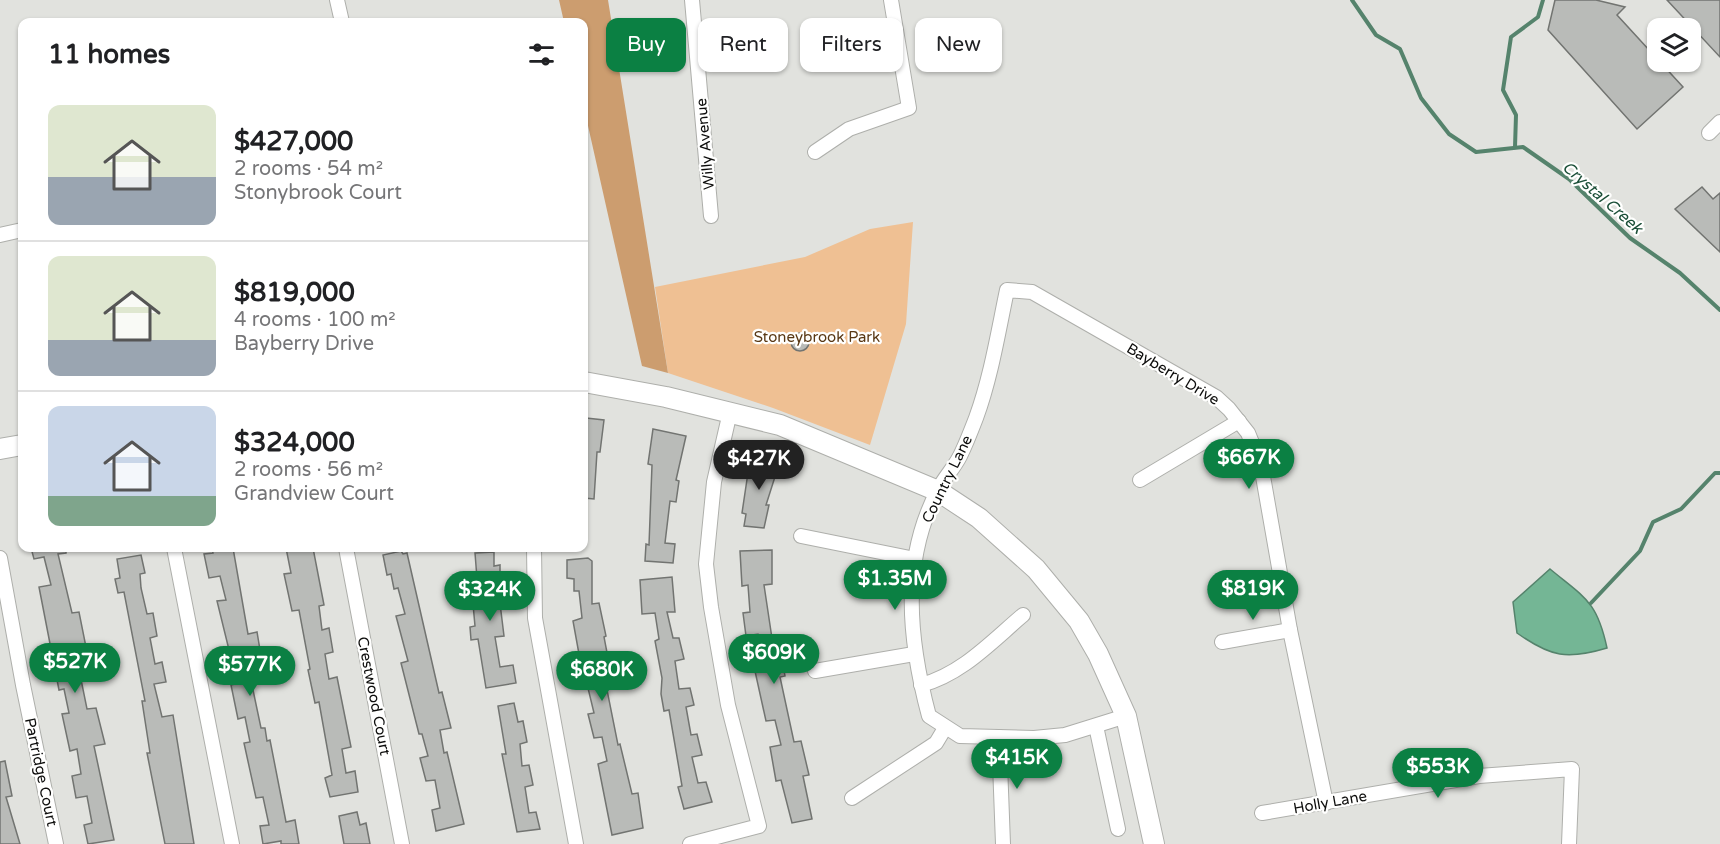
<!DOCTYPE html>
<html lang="en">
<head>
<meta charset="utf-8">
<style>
	:root { --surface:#fff; --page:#f2f2f2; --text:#202124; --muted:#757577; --line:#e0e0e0; --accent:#0b8043 }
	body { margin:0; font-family:"Varela Round",sans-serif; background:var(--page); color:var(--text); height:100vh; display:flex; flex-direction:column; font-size:22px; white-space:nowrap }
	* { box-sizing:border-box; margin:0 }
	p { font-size:20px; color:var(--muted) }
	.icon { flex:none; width:33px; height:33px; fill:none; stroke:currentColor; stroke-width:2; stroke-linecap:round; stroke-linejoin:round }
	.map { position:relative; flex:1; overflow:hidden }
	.panel { position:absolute; left:18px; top:18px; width:570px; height:534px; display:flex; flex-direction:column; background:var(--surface); border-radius:12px; box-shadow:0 2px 4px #0004 }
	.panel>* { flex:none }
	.top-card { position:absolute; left:606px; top:18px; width:570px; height:54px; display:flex; gap:12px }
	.controls { position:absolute; left:1647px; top:18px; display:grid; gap:12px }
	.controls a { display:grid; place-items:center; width:54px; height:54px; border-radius:12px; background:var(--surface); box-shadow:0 2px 4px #0004; font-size:30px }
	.price { position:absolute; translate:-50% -51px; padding:0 14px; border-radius:21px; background:var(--accent); color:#fff; font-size:20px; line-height:39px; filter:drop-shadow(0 2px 3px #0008) }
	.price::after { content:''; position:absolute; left:50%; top:36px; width:18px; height:14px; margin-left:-9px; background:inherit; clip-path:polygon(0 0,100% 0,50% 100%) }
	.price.current { background:#222; color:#fff }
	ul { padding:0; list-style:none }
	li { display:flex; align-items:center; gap:18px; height:150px; padding:0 30px }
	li+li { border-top:2px solid var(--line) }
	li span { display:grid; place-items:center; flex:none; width:168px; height:120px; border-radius:12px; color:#555 }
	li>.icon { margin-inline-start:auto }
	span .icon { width:72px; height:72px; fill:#fffc; stroke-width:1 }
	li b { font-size:26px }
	h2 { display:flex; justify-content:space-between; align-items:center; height:72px; padding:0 30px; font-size:26px }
	.pill { padding:0 21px; border-radius:12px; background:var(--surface); box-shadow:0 2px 4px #0004; font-size:21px; line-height:54px }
	.pill.current { background:var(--accent); color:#fff }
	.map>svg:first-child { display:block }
	.green { fill:#efc093 }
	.forest { fill:#cc9d6f }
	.water { fill:#74b695; stroke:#55836c; stroke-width:1.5 }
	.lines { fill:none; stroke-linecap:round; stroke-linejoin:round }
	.stream { stroke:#55836c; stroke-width:4 }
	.building { fill:#b9bbb8; stroke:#727471; stroke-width:1.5 }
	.street-casing { stroke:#aeafab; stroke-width:16 }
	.secondary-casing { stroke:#aeafab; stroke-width:22 }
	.street { stroke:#fff; stroke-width:14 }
	.secondary { stroke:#fff; stroke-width:20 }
	.labels { text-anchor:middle; stroke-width:4.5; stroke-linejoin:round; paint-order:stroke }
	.street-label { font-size:15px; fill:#0d0d0c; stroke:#fffffe }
	.park-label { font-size:15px; fill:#593814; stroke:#fffffe }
	.water-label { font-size:16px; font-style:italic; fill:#1b4f38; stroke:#fffffe }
</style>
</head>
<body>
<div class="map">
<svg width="1720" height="844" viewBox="0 0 1720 844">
	<rect width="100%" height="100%" fill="#e1e2de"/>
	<polygon class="green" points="913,222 906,324 870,445 773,408 668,373 655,287 805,257 870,229"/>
	<polygon class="forest" points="559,0 608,0 668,373 642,366 584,108 584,22 564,22"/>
	<path class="water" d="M1550,569C1585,598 1597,601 1607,648C1567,660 1551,657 1517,633L1513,602Z"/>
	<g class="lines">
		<g class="stream">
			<polyline points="1352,0 1376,35 1400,49 1421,98 1449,134 1476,152 1523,147 1569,179 1630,238 1680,273 1720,310"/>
			<polyline points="1515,147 1516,115 1503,90 1511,37 1538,17 1543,0"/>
			<polyline points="1591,603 1640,551 1653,522 1681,509 1715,473 1720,473"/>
		</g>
	</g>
	<g class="building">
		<polygon points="1555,0 1596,0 1625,7 1617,15 1683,87 1637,129 1548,30"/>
		<polygon points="1667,0 1720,0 1720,57"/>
		<polygon points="1702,187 1713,199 1720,193 1720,252 1675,209"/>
		<circle cx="800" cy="342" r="9"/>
		<polygon points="586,418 604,420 600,452 597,452 594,499 584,498"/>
		<polygon points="653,429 686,436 676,480 679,481 676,502 670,501 665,543 675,544 673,563 645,561 646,544 649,545 652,465 648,464"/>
		<polygon points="759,454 780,461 766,505 769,505 764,528 744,526 746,514 742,513 749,466 755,468"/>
		<polygon points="31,548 66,548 66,553 58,554 72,613 79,612 86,647 75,650 87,709 96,708 105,744 94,746 114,840 88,844 84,825 92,823 87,796 76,798 72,776 81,774 77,749 70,751 62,714 69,713 64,689 59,690 39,587 51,585 44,557 34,559"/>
		<polygon points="212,548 233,548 248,634 257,632 263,668 249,671 261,728 265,728 267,741 270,740 286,822 295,820 299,844 281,844 281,841 263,844 260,826 269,825 263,797 256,798 244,743 250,742 245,717 238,719 231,685 235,684 231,658 217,601 226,600 220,576 209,578 204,554 213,553"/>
		<polygon points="286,548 313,548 324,605 319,606 322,630 329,628 333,652 325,654 329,679 337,677 351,747 342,749 346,773 355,771 358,792 330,797 325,778 332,775 319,702 315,703 308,670 310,669 299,610 292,611 284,574 291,573"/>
		<polygon points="772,550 772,584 764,585 773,645 779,644 785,676 780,677 794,742 801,741 809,775 803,776 812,819 792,823 781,780 776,781 770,747 781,745 775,720 766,721 753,662 763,660 758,634 746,636 743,613 750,612 748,585 742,586 740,551"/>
		<polygon points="401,551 403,554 407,553 439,693 442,692 451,728 440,730 444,753 447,752 464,824 436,831 432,810 440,808 435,780 426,781 420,758 428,756 422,734 419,734 401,663 408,661 396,616 405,614 398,588 394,589 391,574 387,575 383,555"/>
		<polygon points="494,552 494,566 500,565 500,587 498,587 504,636 495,637 500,667 513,665 516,683 486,688 478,639 471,640 470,627 475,626 473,604 479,604 475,553"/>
		<polygon points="141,555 145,573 140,574 141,588 147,614 153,613 157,636 150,638 155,664 162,662 166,682 154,684 162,717 173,715 194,844 165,844 147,753 150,753 142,701 145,701 124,592 118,593 115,579 120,578 117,559"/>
		<polygon points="588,558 592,561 592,604 599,603 606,636 604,637 613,684 606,685 618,745 620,744 632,794 638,793 643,828 612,835 598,764 607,761 602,737 594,738 588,714 594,713 588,688 582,689 575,655 579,654 573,621 582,618 579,591 574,591 574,579 567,578 567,560"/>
		<polygon points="672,577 675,612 667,612 673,638 679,638 684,659 675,661 679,689 690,688 694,705 686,707 691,735 697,734 702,755 692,757 698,783 706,782 712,802 684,809 678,787 682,786 669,710 664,711 661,694 662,678 655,641 659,639 655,613 642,614 640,580"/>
		<polygon points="514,703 518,722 523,721 527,742 520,744 522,766 529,765 533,785 525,787 529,813 536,812 540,829 517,832 502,754 506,754 498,706"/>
		<polygon points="5,761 12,796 6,797 20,844 0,844 0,762"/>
		<polygon points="357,812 360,825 366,823 370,844 344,844 339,816"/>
	</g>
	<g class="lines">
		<defs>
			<g id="street">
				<polyline points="337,0 342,22"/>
				<polyline points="692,0 711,216"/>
				<polyline points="1709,133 1720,122"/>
				<polyline points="815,152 849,129 909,108 891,0"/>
				<polyline points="0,235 22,230"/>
				<polyline points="1140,480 1239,421"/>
				<polyline points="801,536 915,559"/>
				<polyline points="174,548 232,844"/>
				<polyline points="346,548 402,844"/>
				<polyline points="534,548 535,618 576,844"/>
				<polyline points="0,558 23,685 56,844"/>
				<polyline points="1222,642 1290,630"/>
				<polyline points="815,671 914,654"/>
				<path d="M921,685C962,674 991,642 1023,615"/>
				<path d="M1126,716L1065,735L1034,738L960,736L929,716C909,641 900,562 938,490C944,478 954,468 960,456C966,444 971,431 976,418C991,377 998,333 1007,290L1032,292L1216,397L1229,409L1248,433L1261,465L1290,630L1326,803"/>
				<polyline points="1096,726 1118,829"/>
				<polyline points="999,737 1003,844"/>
				<polyline points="852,798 936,743 945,728"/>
				<polyline points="1262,813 1479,776 1572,769 1569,844"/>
				<polyline points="690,844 759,826 728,705 711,607 706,564 714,482 730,412"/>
			</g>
			<g id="secondary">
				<polyline points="584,382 666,397 780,425 938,491 979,518 1036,569 1079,621 1098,654 1126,716 1154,844"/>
				<polyline points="0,449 22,445"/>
			</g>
		</defs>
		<use href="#street" class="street-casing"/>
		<use href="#secondary" class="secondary-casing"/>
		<use href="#street" class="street"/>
		<use href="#secondary" class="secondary"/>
	</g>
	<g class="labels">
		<g class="street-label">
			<text transform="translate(705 144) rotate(-95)" y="5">Willy Avenue</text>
			<text transform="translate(1173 374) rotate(31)" y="5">Bayberry Drive</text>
			<text transform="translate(947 479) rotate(-64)" y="5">Country Lane</text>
			<text transform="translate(374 696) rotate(79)" y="5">Crestwood Court</text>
			<text transform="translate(41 772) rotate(78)" y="5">Partridge Court</text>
			<text transform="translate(1330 802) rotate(-10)" y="5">Holly Lane</text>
		</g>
		<g class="park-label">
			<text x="817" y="342">Stoneybrook Park</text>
		</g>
		<g class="water-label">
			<text transform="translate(1603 197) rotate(41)" y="6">Crystal Creek</text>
		</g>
	</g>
</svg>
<div class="controls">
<a><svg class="icon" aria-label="layers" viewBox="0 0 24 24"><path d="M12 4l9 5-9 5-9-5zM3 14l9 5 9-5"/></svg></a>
</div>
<b class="price" style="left:1249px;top:490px">$667K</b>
<b class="price current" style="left:759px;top:491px">$427K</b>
<b class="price" style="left:895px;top:611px">$1.35M</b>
<b class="price" style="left:1253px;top:621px">$819K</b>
<b class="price" style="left:490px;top:622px">$324K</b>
<b class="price" style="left:774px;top:685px">$609K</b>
<b class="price" style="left:75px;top:694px">$527K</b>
<b class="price" style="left:250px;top:697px">$577K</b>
<b class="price" style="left:602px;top:702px">$680K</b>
<b class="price" style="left:1017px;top:790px">$415K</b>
<b class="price" style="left:1438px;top:799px">$553K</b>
<div class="top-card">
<a class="pill current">Buy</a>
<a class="pill">Rent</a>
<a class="pill">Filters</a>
<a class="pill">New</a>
</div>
<section class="panel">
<h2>11 homes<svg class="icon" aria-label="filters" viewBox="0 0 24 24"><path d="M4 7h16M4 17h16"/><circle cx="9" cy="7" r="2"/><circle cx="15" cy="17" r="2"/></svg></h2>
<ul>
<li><span style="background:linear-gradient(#dfe7d0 60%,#9aa5b1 0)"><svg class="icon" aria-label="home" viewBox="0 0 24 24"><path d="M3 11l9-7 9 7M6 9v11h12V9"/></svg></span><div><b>$427,000</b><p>2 rooms · 54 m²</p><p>Stonybrook Court</p></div></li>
<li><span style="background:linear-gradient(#dfe7d0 70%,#9aa5b1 0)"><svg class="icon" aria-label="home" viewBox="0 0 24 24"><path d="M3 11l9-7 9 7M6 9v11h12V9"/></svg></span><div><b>$819,000</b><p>4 rooms · 100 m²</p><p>Bayberry Drive</p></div></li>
<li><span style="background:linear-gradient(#c9d6e8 75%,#7fa58c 0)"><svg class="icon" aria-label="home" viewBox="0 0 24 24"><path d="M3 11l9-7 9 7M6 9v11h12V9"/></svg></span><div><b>$324,000</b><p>2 rooms · 56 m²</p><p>Grandview Court</p></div></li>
</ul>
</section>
</div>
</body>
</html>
